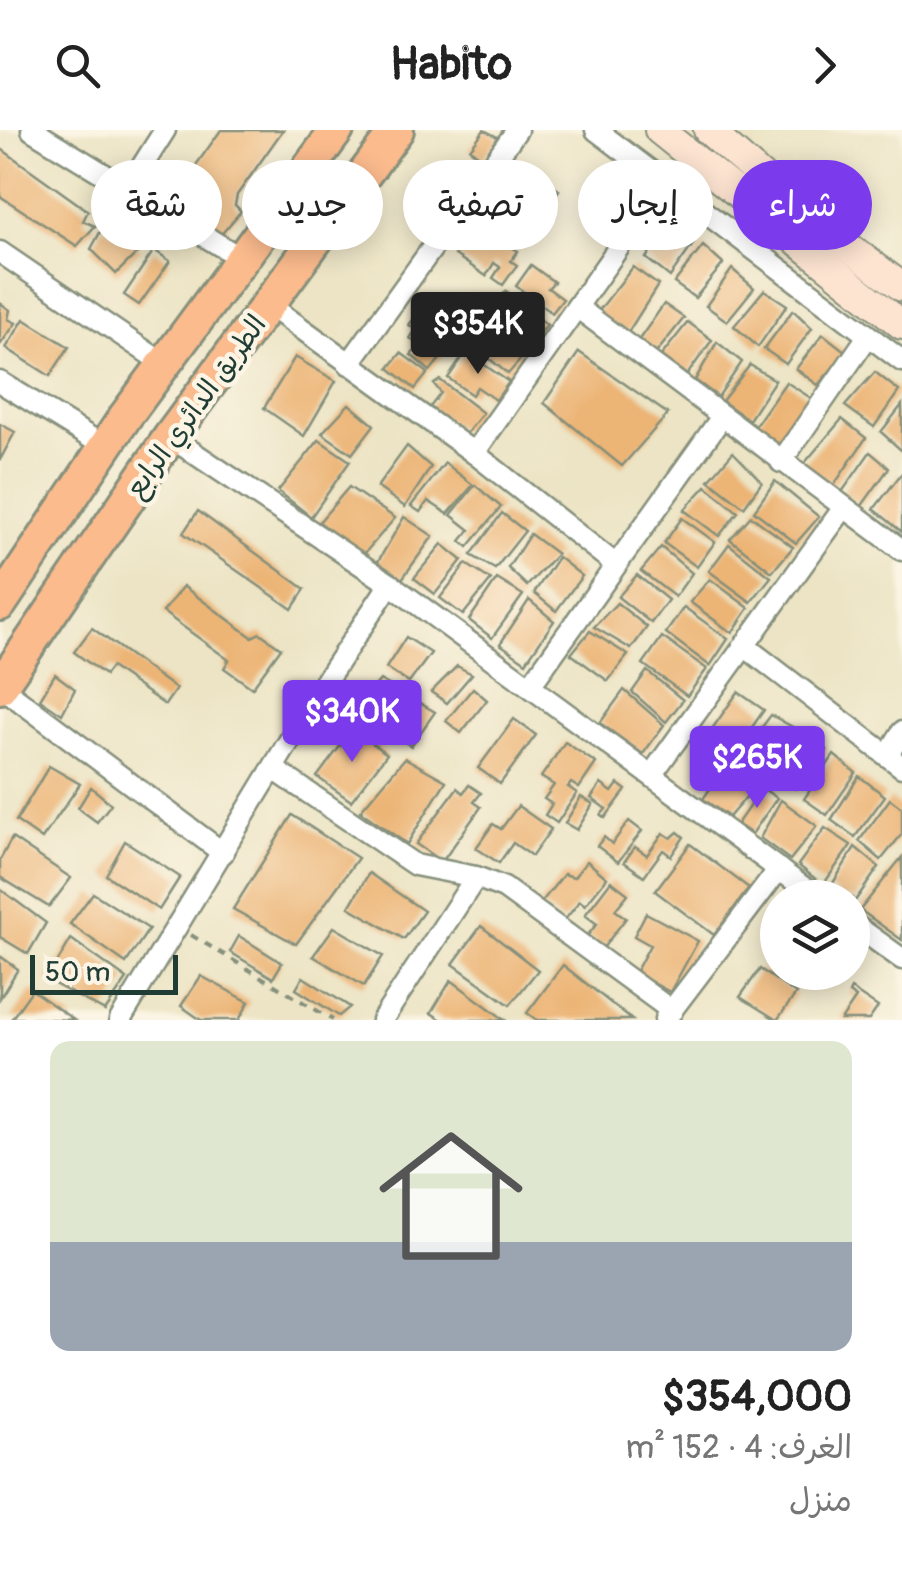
<!DOCTYPE html>
<html lang="ar">
<head>
<meta charset="utf-8">
<style>
	:root { --surface:#fff; --page:#f2f2f2; --text:#222; --muted:#767676; --accent:#7c3aed }
	body { margin:0; font-family:Pangolin,"Playpen Sans Arabic",sans-serif; background:var(--page); color:var(--text); direction:rtl; height:100vh; display:flex; flex-direction:column; font-size:38px; white-space:nowrap }
	* { box-sizing:border-box; margin:0 }
	p { font-size:32px; color:var(--muted) }
	.icon { flex:none; width:55px; height:55px; fill:none; stroke:currentColor; stroke-width:2; stroke-linecap:round; stroke-linejoin:round }
	.map { position:relative; height:890px; overflow:hidden; direction:ltr }
	.panel { display:flex; flex-direction:column; background:var(--surface); flex:1 }
	.panel>* { flex:none }
	.hud { position:absolute; left:30px; top:30px; width:842px; height:90px; direction:rtl; display:flex; gap:20px }
	.buttons { position:absolute; left:760px; top:750px; display:grid; gap:20px }
	.buttons a { display:grid; place-items:center; width:110px; height:110px; border-radius:50%; background:var(--surface); box-shadow:0 5px 25px #0003; font-size:50px }
	.scale { position:absolute; left:30px; bottom:25px; width:148px; box-sizing:border-box; padding-left:10px; border:5px solid #1f3d34; border-top:0; font-size:28px; line-height:35px; white-space:nowrap; color:#1f3d34; -webkit-text-stroke:8px #fcf5e5; paint-order:stroke }
	.price { position:absolute; translate:-50% -85px; padding:0 22px; border-radius:10px; background:var(--accent); color:#fff; font-size:32px; line-height:65px; filter:drop-shadow(0 2px 5px #0008) }
	.price::after { content:''; position:absolute; left:50%; top:60px; width:30px; height:22px; margin-left:-15px; background:inherit; clip-path:polygon(0 0,100% 0,50% 100%) }
	.price.selected { background:#222; color:#fff }
	ul { padding:0; list-style:none }
	li { display:grid; align-content:center; gap:20px; height:530px; padding:0 50px }
	li span { display:grid; place-items:center; height:310px; border-radius:20px; color:#555 }
	li>.icon { margin-inline-start:auto }
	span .icon { width:180px; height:180px; fill:#fffc; stroke-width:1 }
	li b { font-size:42px }
	.chip { padding:0 35px; border-radius:45px; background:var(--surface); box-shadow:0 5px 25px #0003; font-size:35px; line-height:90px }
	.chip.selected { background:var(--accent); color:#fff }
	header { display:flex; justify-content:space-between; align-items:center; height:130px; padding:0 50px; background:var(--surface); font-size:45px; font-weight:800 }
	.map>svg:first-child { display:block }
	.building { fill:#ecb475 }
	.lines { fill:none; stroke-linecap:round; stroke-linejoin:round }
	.street-casing { stroke:#86907c; stroke-width:25 }
	.secondary-casing { stroke:#86907c; stroke-width:32 }
	.primary-casing { stroke:#86907c; stroke-width:38 }
	.path { stroke:#86907c; stroke-width:4; stroke-dasharray:8 8; stroke-linecap:butt }
	.street { stroke:#fff; stroke-width:20 }
	.secondary { stroke:#fde4d1; stroke-width:28 }
	.primary { stroke:#fbbb8d; stroke-width:32 }
	.labels { text-anchor:middle; stroke-width:9; stroke-linejoin:round; paint-order:stroke }
	.street-label { font-size:28px; fill:#1f3d34; stroke:#fcf5e5 }
</style>
</head>
<body>
<header><svg class="icon" aria-label="forward" viewBox="0 0 24 24"><path d="M9 5l7 7-7 7"/></svg>Habito<svg class="icon" aria-label="search" viewBox="0 0 24 24"><circle cx="10" cy="10" r="6"/><path d="M15 15l6 6"/></svg></header>
<div class="map">
<svg width="902" height="890" viewBox="0 0 902 890">
	<rect width="100%" height="100%" fill="#fcf5e5"/>
	<filter id="ink" filterUnits="userSpaceOnUse"><feTurbulence type="fractalNoise" baseFrequency=".01" numOctaves="2"/><feDisplacementMap in="SourceGraphic" scale="20" xChannelSelector="R" yChannelSelector="G"/><feConvolveMatrix kernelMatrix="1 2 1 2 8 2 1 2 1" color-interpolation-filters="sRGB"/></filter>
	<filter id="wash" filterUnits="userSpaceOnUse"><feTurbulence type="fractalNoise" baseFrequency=".0048" numOctaves="4" result="noise"/><feDisplacementMap in="SourceGraphic" scale="40" xChannelSelector="R" yChannelSelector="G"/><feGaussianBlur stdDeviation="2.25" result="paint"/><feColorMatrix in="noise" values="0 0 0 0 0 0 0 0 0 0 0 0 0 0 0 0 0 1.4 0 .05"/><feComposite in="paint" operator="in"/></filter>
	<g filter="url(#wash)">
		<rect width="100%" height="100%" fill="#ece4c4"/>
		<g id="blocks">
			<g class="building">
				<polygon points="221,0 283,0 237,65 235,75 241,81 219,107 196,88 175,59 187,37 194,38"/>
				<polygon points="484,0 499,8 483,29 470,19"/>
				<polygon points="0,18 88,81 83,91 95,96 77,116 0,66"/>
				<polygon points="513,42 530,53 535,44 559,60 546,79 506,53"/>
				<polygon points="508,85 529,98 519,114 498,101"/>
				<polygon points="670,93 694,113 670,147 646,128"/>
				<polygon points="103,97 141,119 116,144 91,119"/>
				<polygon points="471,101 492,115 497,107 518,121 511,131 517,135 503,155 493,148 500,137 494,133 486,146 455,125"/>
				<polygon points="703,116 723,134 695,168 674,153"/>
				<polygon points="154,120 170,131 139,175 124,165"/>
				<polygon points="531,135 554,152 548,158 563,169 552,183 516,156"/>
				<polygon points="633,137 658,155 627,204 597,183"/>
				<polygon points="732,139 754,158 727,191 706,176"/>
				<polygon points="764,160 787,175 758,217 734,196"/>
				<polygon points="506,161 547,195 537,207 496,173"/>
				<polygon points="0,173 10,180 8,189 16,193 0,215"/>
				<polygon points="664,174 684,188 656,223 638,211"/>
				<polygon points="793,180 812,198 786,234 764,219"/>
				<polygon points="417,184 439,202 434,216 444,224 430,241 411,225 419,216 410,208 416,200 409,195"/>
				<polygon points="24,189 69,217 50,246 6,218"/>
				<polygon points="688,192 712,210 687,245 661,226"/>
				<polygon points="494,195 527,222 508,244 485,225 491,217 480,213"/>
				<polygon points="823,204 846,222 818,255 796,239"/>
				<polygon points="717,212 742,232 718,267 695,250"/>
				<polygon points="466,222 509,252 496,270 477,257 472,265 448,248"/>
				<polygon points="579,222 668,284 622,336 544,273"/>
				<polygon points="401,223 428,243 415,259 389,238"/>
				<polygon points="295,227 336,251 304,306 264,278"/>
				<polygon points="750,235 775,250 749,290 722,271"/>
				<polygon points="875,242 899,261 874,297 845,276"/>
				<polygon points="440,250 483,283 466,304 430,277 441,263 434,254"/>
				<polygon points="786,252 814,270 778,315 753,299"/>
				<polygon points="349,274 374,295 352,324 322,303"/>
				<polygon points="902,275 902,321 881,302"/>
				<polygon points="842,289 866,308 834,355 803,335"/>
				<polygon points="0,294 15,302 0,330"/>
				<polygon points="319,310 350,331 311,387 278,361"/>
				<polygon points="407,316 431,337 405,377 377,357"/>
				<polygon points="733,322 762,352 744,377 709,350"/>
				<polygon points="870,322 889,338 861,377 842,362"/>
				<polygon points="445,333 473,355 448,384 428,371 420,382 411,376"/>
				<polygon points="902,343 902,402 874,379"/>
				<polygon points="775,351 819,387 796,413 754,381"/>
				<polygon points="475,355 501,377 468,417 461,411 470,400 451,385"/>
				<polygon points="706,356 738,382 719,406 684,380"/>
				<polygon points="349,357 395,388 363,425 319,392"/>
				<polygon points="198,381 305,459 292,479 183,403"/>
				<polygon points="502,383 525,401 495,439 471,425"/>
				<polygon points="751,386 793,417 772,442 730,409"/>
				<polygon points="404,387 433,406 402,449 377,433"/>
				<polygon points="682,388 715,412 697,437 664,413"/>
				<polygon points="530,404 557,424 527,456 508,438"/>
				<polygon points="442,414 462,430 435,464 414,448"/>
				<polygon points="729,414 771,447 751,472 709,441"/>
				<polygon points="661,417 692,443 675,467 641,441"/>
				<polygon points="558,427 582,446 556,481 534,463"/>
				<polygon points="466,434 491,450 463,485 440,468"/>
				<polygon points="637,445 668,470 651,493 618,467"/>
				<polygon points="497,449 523,465 492,508 469,490"/>
				<polygon points="710,449 749,478 732,503 690,472"/>
				<polygon points="183,456 252,507 260,503 281,518 252,558 224,538 229,530 163,482"/>
				<polygon points="529,470 554,491 526,532 500,514"/>
				<polygon points="617,473 647,497 631,519 594,497"/>
				<polygon points="684,477 728,509 710,536 666,503"/>
				<polygon points="92,498 176,559 165,575 111,537 105,545 74,522"/>
				<polygon points="590,501 628,525 608,551 571,524"/>
				<polygon points="406,507 431,523 409,553 386,538"/>
				<polygon points="662,507 707,539 687,566 643,534"/>
				<polygon points="457,536 472,544 447,573 431,562"/>
				<polygon points="647,541 683,570 666,592 632,562"/>
				<polygon points="55,544 75,559 62,584 40,569"/>
				<polygon points="380,550 435,582 411,616 355,581"/>
				<polygon points="473,558 487,570 461,603 446,591"/>
				<polygon points="624,560 664,595 643,624 600,593"/>
				<polygon points="738,562 764,580 731,627 705,609"/>
				<polygon points="771,585 798,600 762,642 738,629"/>
				<polygon points="514,589 536,605 500,654 478,638"/>
				<polygon points="353,599 387,624 351,671 317,647"/>
				<polygon points="802,601 827,620 796,659 770,644"/>
				<polygon points="565,612 596,633 579,658 571,653 568,657 577,663 557,693 545,685 552,674 544,669 554,655 541,647"/>
				<polygon points="834,625 856,643 827,685 804,669"/>
				<polygon points="405,628 446,651 407,714 360,681"/>
				<polygon points="728,633 759,652 729,687 703,669"/>
				<polygon points="49,636 80,654 42,709 16,691"/>
				<polygon points="859,646 885,666 855,707 831,690"/>
				<polygon points="601,654 612,662 618,654 626,660 605,688 601,685 606,679 591,668"/>
				<polygon points="469,655 481,663 474,672 481,677 442,732 416,714 457,658 463,663"/>
				<polygon points="91,657 111,674 97,692 78,678"/>
				<polygon points="762,658 777,668 752,704 737,694"/>
				<polygon points="581,667 593,674 577,700 565,693"/>
				<polygon points="890,669 902,678 902,704 881,730 859,711"/>
				<polygon points="781,670 817,696 790,730 760,708"/>
				<polygon points="518,676 551,699 532,726 513,713 499,733 476,718 493,694 501,699"/>
				<polygon points="292,685 358,728 296,814 233,779"/>
				<polygon points="629,691 642,701 618,732 597,716 604,707 612,714"/>
				<polygon points="825,698 851,715 823,755 798,735"/>
				<polygon points="678,702 684,707 671,726 663,720 644,746 624,732 635,717 647,725 663,703 671,708"/>
				<polygon points="12,708 71,748 49,777 0,747 0,730"/>
				<polygon points="125,711 180,747 159,780 106,745"/>
				<polygon points="690,714 749,758 714,805 655,761"/>
				<polygon points="855,717 879,737 852,775 852,768 842,768 830,758"/>
				<polygon points="902,727 902,810 860,780"/>
				<polygon points="587,731 607,748 585,775 580,771 563,792 540,774 564,744 574,747"/>
				<polygon points="369,743 424,781 404,809 349,777"/>
				<polygon points="611,751 628,764 615,780 626,788 603,818 587,806 597,794 585,785"/>
				<polygon points="0,759 46,793 28,824 0,807"/>
				<polygon points="93,763 149,799 126,833 70,794"/>
				<polygon points="646,783 698,811 670,862 635,843 650,815 634,806"/>
				<polygon points="481,796 538,840 510,875 453,834"/>
				<polygon points="334,797 383,826 364,856 313,826"/>
				<polygon points="239,806 282,833 273,848 230,822"/>
				<polygon points="71,809 127,849 105,881 47,850"/>
				<polygon points="0,826 18,839 0,868"/>
				<polygon points="563,835 632,890 537,890 527,883"/>
				<polygon points="760,839 796,864 777,890 740,867"/>
				<polygon points="201,846 249,872 239,890 201,890 181,876"/>
				<polygon points="303,847 350,877 339,886 296,859"/>
				<polygon points="451,850 505,890 442,890 431,883"/>
				<polygon points="851,859 878,877 869,890 841,890 856,868 849,863"/>
				<polygon points="32,860 74,890 12,888"/>
			</g>
		</g>
	</g>
	<g filter="url(#ink)">
		<use href="#blocks" fill-opacity="0" stroke="#86907c" stroke-width="2.5"/>
		<g class="lines">
			<defs>
				<g id="street">
					<polyline points="32,0 242,129"/>
					<polyline points="596,0 902,231"/>
					<polyline points="129,57 165,0"/>
					<polyline points="0,122 164,234"/>
					<polyline points="269,175 474,323 615,434"/>
					<polyline points="578,178 902,420"/>
					<polyline points="349,234 517,0"/>
					<polyline points="0,252 104,316"/>
					<polyline points="170,307 390,454 818,768"/>
					<polyline points="474,323 664,53"/>
					<polyline points="781,332 868,206"/>
					<polyline points="747,518 902,637"/>
					<polyline points="0,556 223,723"/>
					<polyline points="530,556 721,288"/>
					<polyline points="887,626 902,602"/>
					<polyline points="275,640 415,735 476,747 504,758 672,881"/>
					<polyline points="652,644 842,380"/>
					<polyline points="852,793 902,829"/>
					<polyline points="665,889 779,739"/>
					<polyline points="120,890 325,552 390,454"/>
					<polyline points="382,890 476,747"/>
				</g>
				<g id="secondary">
					<polyline points="659,0 902,195"/>
					<polyline points="708,0 798,79 902,157"/>
				</g>
				<g id="primary">
					<polyline points="0,474 125,287 337,0"/>
					<polyline points="0,557 170,307 397,0"/>
				</g>
			</defs>
			<use href="#street" class="street-casing"/>
			<use href="#secondary" class="secondary-casing"/>
			<use href="#primary" class="primary-casing"/>
			<polyline class="path" points="191,805 333,890"/>
			<use href="#street" class="street"/>
			<use href="#secondary" class="secondary"/>
			<use href="#primary" class="primary"/>
		</g>
	</g>
	<g class="labels">
		<g class="street-label">
			<text transform="translate(195 276) rotate(-54)" y="10">الطريق الدائري الرابع</text>
		</g>
	</g>
</svg>
<div class="buttons">
<a><svg class="icon" aria-label="layers" viewBox="0 0 24 24"><path d="M12 4l9 5-9 5-9-5zM3 14l9 5 9-5"/></svg></a>
</div>
<div class="scale">50 m</div>
<b class="price selected" style="left:478px;top:247px">$354K</b>
<b class="price" style="left:352px;top:635px">$340K</b>
<b class="price" style="left:757px;top:681px">$265K</b>
<div class="hud">
<a class="chip selected">شراء</a>
<a class="chip">إيجار</a>
<a class="chip">تصفية</a>
<a class="chip">جديد</a>
<a class="chip">شقة</a>
</div>
</div>
<section class="panel">
<ul>
<li><span style="background:linear-gradient(#dfe7d0 65%,#9aa5b1 0)"><svg class="icon" aria-label="home" viewBox="0 0 24 24"><path d="M3 11l9-7 9 7M6 9v11h12V9"/></svg></span><div><b>$354,000</b><p>الغرف: 4 · 152 m²</p><p>منزل</p></div></li>
</ul>
</section>
</body>
</html>
